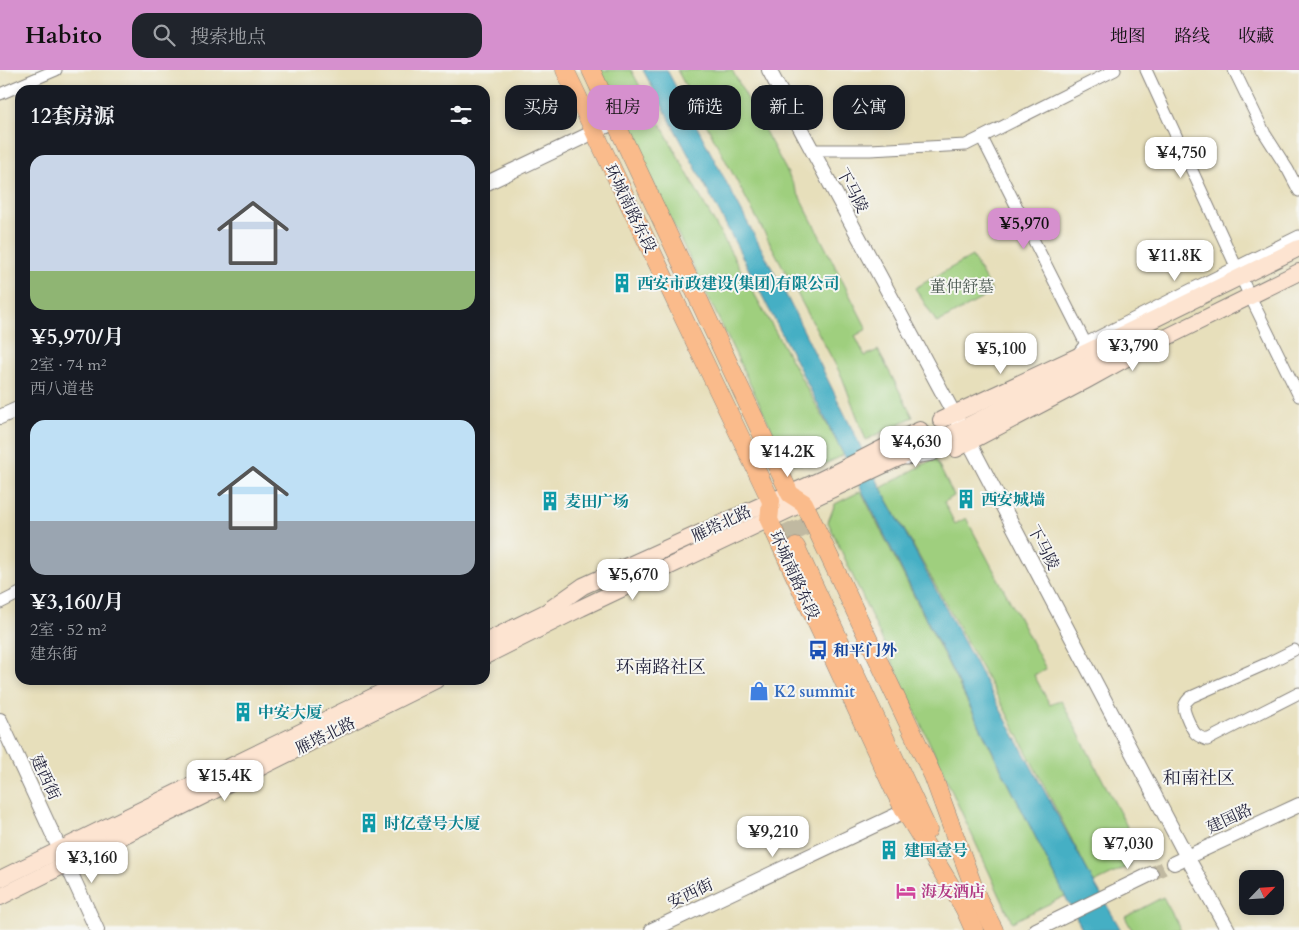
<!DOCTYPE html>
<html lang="zh">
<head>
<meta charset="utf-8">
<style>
	:root { --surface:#171b24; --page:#20242c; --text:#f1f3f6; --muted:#9ea1a6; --accent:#d690ce }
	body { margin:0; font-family:Cardo,"Noto Serif SC",serif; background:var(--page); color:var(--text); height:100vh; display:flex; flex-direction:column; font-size:19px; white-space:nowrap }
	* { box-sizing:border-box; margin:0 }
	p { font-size:16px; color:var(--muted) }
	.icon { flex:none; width:28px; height:28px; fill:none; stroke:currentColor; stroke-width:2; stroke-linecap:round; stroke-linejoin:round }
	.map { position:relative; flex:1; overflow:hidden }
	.sheet { position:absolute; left:15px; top:15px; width:475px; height:600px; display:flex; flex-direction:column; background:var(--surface); border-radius:15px; box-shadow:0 2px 8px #0003 }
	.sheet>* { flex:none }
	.banner { position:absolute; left:505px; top:15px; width:475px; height:45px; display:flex; gap:10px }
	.needle { width:32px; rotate:65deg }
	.tools { position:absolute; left:1239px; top:800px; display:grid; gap:10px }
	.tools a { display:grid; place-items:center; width:45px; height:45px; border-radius:10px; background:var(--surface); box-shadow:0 2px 8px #0003; font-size:25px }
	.price { position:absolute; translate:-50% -42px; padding:0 11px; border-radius:10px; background:#fff; color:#222; font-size:16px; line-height:32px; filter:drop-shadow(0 1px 2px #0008) }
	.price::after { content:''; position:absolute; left:50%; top:30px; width:15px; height:11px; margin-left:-8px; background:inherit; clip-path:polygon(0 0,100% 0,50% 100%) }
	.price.selected { background:var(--accent); color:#111 }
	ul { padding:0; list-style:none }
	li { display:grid; align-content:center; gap:10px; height:265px; padding:0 15px }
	li span { display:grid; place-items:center; height:155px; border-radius:15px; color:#555 }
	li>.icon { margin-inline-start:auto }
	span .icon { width:90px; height:90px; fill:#fffc; stroke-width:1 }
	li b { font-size:21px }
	h2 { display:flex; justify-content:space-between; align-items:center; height:60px; padding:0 15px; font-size:21px }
	.pill { padding:0 18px; border-radius:15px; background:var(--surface); box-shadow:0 2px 8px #0003; font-size:18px; line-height:45px }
	.pill.selected { background:var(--accent); color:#111 }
	header { display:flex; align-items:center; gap:30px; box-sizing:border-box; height:70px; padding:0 25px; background:var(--accent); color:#111 }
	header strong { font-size:24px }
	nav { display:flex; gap:28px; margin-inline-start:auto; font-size:18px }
	.search { width:350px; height:45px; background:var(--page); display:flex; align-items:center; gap:12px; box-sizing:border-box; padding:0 18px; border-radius:15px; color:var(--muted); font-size:19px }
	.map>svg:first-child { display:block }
	.green { fill:#9fcf7e; stroke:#60785c }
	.water { fill:#45afc4; stroke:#346880 }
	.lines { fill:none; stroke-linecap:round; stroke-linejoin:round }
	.minor-tunnel { stroke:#c0b9a1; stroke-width:11; stroke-dasharray:11 5.5; stroke-linecap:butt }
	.tertiary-tunnel { stroke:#c0b9a1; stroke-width:14; stroke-dasharray:14 7; stroke-linecap:butt }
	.primary-tunnel { stroke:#c0b9a1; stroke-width:18; stroke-dasharray:18 9; stroke-linecap:butt }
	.minor-casing { stroke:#84807b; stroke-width:13 }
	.tertiary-casing { stroke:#84807b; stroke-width:16 }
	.secondary-casing { stroke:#84807b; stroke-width:18 }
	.primary-casing { stroke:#84807b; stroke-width:19 }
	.minor { stroke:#fff; stroke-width:11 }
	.tertiary { stroke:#fff; stroke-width:14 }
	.secondary { stroke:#fde4d1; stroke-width:16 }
	.primary { stroke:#fabb8b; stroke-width:18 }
	.labels { text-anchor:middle; stroke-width:4; stroke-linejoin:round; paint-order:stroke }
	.street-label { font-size:16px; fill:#22223b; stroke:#f6f6f2 }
	.culture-label { font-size:16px; font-weight:bold; fill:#0d838f; stroke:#f6f6f2; text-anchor:start }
	.park-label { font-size:16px; fill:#48564f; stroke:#f6f6f2 }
	.transit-label { font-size:16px; font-weight:bold; fill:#164399; stroke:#f6f6f2; text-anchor:start }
	.shop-label { font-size:16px; font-weight:bold; fill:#366cbe; stroke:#f6f6f2; text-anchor:start }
	.hotel-label { font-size:16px; font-weight:bold; fill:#b23c85; stroke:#f6f6f2; text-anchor:start }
	.neighbourhood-label { font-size:18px; fill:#22223b; stroke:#f6f6f2 }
</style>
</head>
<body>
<header>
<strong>Habito</strong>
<div class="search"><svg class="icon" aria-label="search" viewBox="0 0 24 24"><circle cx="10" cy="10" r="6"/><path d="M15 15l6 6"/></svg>搜索地点</div>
<nav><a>地图</a><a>路线</a><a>收藏</a></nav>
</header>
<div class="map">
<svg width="1299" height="860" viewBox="0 0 1299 860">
	<rect width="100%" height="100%" fill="#f6f6f2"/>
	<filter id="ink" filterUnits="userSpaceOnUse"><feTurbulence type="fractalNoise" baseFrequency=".02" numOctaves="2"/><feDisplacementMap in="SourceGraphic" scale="10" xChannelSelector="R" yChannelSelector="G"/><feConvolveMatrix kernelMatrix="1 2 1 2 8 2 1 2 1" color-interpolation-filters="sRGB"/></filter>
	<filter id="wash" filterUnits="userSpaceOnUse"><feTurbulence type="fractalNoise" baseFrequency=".0096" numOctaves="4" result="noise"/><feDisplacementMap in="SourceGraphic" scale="20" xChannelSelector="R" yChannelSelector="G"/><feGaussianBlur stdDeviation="1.12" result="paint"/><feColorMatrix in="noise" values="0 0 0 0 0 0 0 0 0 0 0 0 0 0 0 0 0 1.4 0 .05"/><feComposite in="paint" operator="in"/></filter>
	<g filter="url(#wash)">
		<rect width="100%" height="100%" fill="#e7dfbb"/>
		<g class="green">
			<polygon points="599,0 631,0 698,123 844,385 821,396 788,393"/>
			<polygon points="677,0 732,0 785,98 867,259 855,266 865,286 878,280 913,347 866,370 842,307"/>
			<polygon points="972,186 991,220 990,224 937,253 915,218"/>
			<polygon points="935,388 954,426 944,432 955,454 966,448 1046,599 1034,605 1050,635 1061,630 1133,768 1120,775 1131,795 1094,813 1006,642 881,418"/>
			<polygon points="861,421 1065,826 1012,852 828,452 835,434"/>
			<polygon points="1163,827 1181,860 1132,860 1125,847"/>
		</g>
		<polygon class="water" points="643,0 667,0 788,229 881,418 1094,813 1121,860 1083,860 1065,826 874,444 724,151"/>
	</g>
	<g filter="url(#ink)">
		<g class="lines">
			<polyline class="minor-tunnel" points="933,385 956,379"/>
			<polyline class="tertiary-tunnel" points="1151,804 1174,793"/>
			<g class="primary-tunnel">
				<polyline points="788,425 810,472"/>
				<polyline points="774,430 796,477"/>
			</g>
			<defs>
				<g id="minor">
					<polyline points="1146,0 1245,216 1299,326"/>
					<polyline points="1234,0 1265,64 1288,100 1299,121"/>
					<polyline points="0,24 56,0"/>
					<polyline points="982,68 1089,280"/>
					<polyline points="812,80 870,80 966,75 1115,0"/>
					<polyline points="1077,285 1086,273 1182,224 1299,166"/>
					<polyline points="906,389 933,385"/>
					<polyline points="0,533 20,523"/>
					<path d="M1294,580L1268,593L1191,627C1187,630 1185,633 1184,637C1184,643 1192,660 1196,664C1199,667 1203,668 1207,670L1299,623"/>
				</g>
				<g id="tertiary">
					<polyline points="769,0 969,372 1187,787 1228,860"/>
					<polyline points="485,114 615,52"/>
					<polyline points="0,347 20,338"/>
					<polyline points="0,650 97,860"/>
					<polyline points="1174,793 1299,735"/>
					<polyline points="652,860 905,741"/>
					<polyline points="1036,860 1151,804"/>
				</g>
				<g id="secondary">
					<polyline points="941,350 1089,281 1299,178"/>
					<polyline points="949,365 1091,294 1134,270"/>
					<polyline points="956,379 1087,310 1143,279 1299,202"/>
					<path d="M485,572L546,542L583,516L771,431C823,412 870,383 920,360"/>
					<polyline points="485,586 581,538 892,391 928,375"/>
					<polyline points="0,809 407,610"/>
					<polyline points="0,827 436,610"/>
				</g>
				<g id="primary">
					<polyline points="565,0 771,431 769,450 893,718 905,741 966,841"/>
					<polyline points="591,0 790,424 804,433 933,706 979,832"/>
					<polyline points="796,477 928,760"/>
					<polyline points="975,823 994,860"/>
					<polyline points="961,831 974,860"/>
				</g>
			</defs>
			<use href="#minor" class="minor-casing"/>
			<use href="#tertiary" class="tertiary-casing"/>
			<use href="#secondary" class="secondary-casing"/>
			<use href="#primary" class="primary-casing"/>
			<use href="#minor" class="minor"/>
			<use href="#tertiary" class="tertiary"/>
			<use href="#secondary" class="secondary"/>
			<use href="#primary" class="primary"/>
		</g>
	</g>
	<defs>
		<symbol id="building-bare" viewBox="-9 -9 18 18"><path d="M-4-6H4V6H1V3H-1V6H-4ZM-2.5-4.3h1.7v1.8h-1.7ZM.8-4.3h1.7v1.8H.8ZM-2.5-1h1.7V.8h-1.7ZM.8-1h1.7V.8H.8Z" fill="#0f9aa8" stroke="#f6f6f2" stroke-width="2.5" paint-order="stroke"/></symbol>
		<symbol id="bus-bare" viewBox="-9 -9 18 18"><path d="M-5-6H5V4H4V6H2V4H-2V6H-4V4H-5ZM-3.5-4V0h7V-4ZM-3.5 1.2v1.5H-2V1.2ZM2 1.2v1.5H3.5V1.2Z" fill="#1a4fb4" stroke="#f6f6f2" stroke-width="2.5" paint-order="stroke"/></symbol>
		<symbol id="shop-bare" viewBox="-9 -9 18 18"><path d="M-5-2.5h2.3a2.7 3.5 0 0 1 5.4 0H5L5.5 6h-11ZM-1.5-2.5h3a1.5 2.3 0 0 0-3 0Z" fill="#3f7fe0" stroke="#f6f6f2" stroke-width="2.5" paint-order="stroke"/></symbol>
		<symbol id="hotel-bare" viewBox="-9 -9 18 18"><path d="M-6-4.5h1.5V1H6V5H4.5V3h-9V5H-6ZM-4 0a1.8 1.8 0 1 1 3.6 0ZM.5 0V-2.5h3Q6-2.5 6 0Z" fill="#d1479c" stroke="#f6f6f2" stroke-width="2.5" paint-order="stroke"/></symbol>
	</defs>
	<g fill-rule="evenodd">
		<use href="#building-bare" x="608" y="199" width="28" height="28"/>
		<use href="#building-bare" x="952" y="415" width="28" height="28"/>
		<use href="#building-bare" x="536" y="417" width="28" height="28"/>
		<use href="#bus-bare" x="804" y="566" width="28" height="28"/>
		<use href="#shop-bare" x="745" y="607" width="28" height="28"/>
		<use href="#building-bare" x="229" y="628" width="28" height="28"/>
		<use href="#building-bare" x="355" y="739" width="28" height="28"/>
		<use href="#building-bare" x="875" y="766" width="28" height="28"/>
		<use href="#hotel-bare" x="892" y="807" width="28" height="28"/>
	</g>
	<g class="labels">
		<g class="street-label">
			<text transform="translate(853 120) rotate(62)" y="6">下马陵</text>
			<text transform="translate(631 138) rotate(64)" y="6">环城南路东段</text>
			<text transform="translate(721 453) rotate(-25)" y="6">雁塔北路</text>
			<text transform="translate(1044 477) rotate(62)" y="6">下马陵</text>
			<text transform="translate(795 505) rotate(65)" y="6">环城南路东段</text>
			<text transform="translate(325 665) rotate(-26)" y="6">雁塔北路</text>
			<text transform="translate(46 707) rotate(65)" y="6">建西街</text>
			<text transform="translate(1229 748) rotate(-25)" y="6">建国路</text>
			<text transform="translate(690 823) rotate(-25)" y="6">安西街</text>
		</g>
		<g class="culture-label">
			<text x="637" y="219">西安市政建设(集团)有限公司</text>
			<text x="981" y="435">西安城墙</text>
			<text x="565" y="437">麦田广场</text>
			<text x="258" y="648">中安大厦</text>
			<text x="384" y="759">时亿壹号大厦</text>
			<text x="904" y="786">建国壹号</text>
		</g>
		<g class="park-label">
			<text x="962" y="222">董仲舒墓</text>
		</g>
		<g class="transit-label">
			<text x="833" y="586">和平门外</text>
		</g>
		<g class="shop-label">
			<text x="774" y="627">K2 summit</text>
		</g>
		<g class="hotel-label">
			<text x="921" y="827">海友酒店</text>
		</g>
		<g class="neighbourhood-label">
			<text x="661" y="603">环南路社区</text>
			<text x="1199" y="714">和南社区</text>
		</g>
	</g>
</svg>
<div class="tools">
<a><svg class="needle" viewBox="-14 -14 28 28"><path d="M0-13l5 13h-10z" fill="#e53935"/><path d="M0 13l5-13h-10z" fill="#9ea1a6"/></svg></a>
</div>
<b class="price" style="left:1181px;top:109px">¥4,750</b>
<b class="price selected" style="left:1024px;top:180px">¥5,970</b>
<b class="price" style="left:1175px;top:212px">¥11.8K</b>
<b class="price" style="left:1133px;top:302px">¥3,790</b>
<b class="price" style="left:1001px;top:305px">¥5,100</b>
<b class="price" style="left:916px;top:398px">¥4,630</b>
<b class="price" style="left:788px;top:408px">¥14.2K</b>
<b class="price" style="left:633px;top:531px">¥5,670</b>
<b class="price" style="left:225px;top:732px">¥15.4K</b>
<b class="price" style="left:773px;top:788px">¥9,210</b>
<b class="price" style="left:1128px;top:800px">¥7,030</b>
<b class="price" style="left:92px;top:814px">¥3,160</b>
<div class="banner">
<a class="pill">买房</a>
<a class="pill selected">租房</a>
<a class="pill">筛选</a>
<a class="pill">新上</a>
<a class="pill">公寓</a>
</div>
<section class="sheet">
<h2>12套房源<svg class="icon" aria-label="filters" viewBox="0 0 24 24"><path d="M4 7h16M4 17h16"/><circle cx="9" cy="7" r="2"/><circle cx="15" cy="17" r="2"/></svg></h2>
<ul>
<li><span style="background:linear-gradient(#c9d6e8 75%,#8fb573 0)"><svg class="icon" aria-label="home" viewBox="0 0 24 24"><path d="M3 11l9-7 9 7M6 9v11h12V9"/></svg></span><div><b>¥5,970/月</b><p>2室 · 74 m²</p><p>西八道巷</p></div></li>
<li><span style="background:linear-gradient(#bfe0f5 65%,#9aa5b1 0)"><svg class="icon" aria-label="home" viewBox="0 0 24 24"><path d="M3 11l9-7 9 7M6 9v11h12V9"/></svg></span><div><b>¥3,160/月</b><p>2室 · 52 m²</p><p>建东街</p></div></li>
</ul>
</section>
</div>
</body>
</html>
